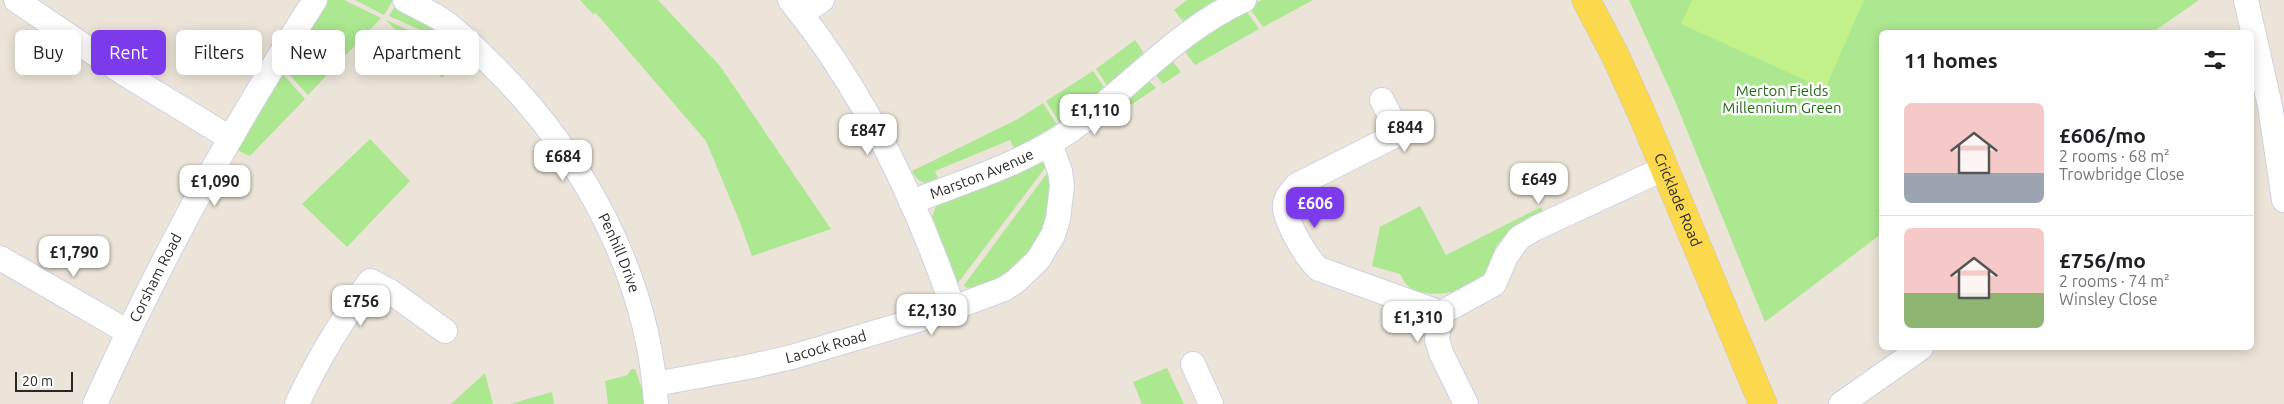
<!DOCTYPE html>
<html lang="en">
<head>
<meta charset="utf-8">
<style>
	:root { --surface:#fff; --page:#f2f2f2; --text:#202124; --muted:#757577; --line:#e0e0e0; --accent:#7c3aed }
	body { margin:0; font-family:Ubuntu,sans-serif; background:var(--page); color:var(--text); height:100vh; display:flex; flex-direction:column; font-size:19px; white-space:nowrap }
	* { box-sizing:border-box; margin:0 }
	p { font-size:16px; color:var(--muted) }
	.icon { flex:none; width:28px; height:28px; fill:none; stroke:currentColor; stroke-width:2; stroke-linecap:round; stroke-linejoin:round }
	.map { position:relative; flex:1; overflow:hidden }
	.sheet { position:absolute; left:1879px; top:30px; width:375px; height:320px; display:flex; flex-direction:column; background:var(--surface); border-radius:8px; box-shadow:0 2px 12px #0003 }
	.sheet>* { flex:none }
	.banner { position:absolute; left:15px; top:30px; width:475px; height:45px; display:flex; gap:10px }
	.scale { position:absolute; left:15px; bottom:12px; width:58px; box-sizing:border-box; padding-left:5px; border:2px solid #282828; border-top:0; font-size:14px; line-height:18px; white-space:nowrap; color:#282828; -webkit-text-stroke:4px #fff; paint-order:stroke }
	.price { position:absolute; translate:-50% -42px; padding:0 11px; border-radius:10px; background:#fff; color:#222; font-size:16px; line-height:32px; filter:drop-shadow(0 1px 2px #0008) }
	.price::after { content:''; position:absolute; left:50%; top:30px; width:15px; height:11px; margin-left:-8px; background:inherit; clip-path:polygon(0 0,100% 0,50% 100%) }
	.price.current { background:var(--accent); color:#fff }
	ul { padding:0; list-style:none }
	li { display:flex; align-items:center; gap:15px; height:125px; padding:0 25px }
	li+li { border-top:1px solid var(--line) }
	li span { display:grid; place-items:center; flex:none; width:140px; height:100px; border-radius:8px; color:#555 }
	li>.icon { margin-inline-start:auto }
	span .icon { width:60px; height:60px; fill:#fffc; stroke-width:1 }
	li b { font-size:21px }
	h2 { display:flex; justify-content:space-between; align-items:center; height:60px; padding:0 25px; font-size:21px }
	.pill { padding:0 18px; border-radius:8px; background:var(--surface); box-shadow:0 2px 12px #0003; font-size:18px; line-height:45px }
	.pill.current { background:var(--accent); color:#fff }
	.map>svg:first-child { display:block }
	.green { fill:#abe88f }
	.pitch { fill:#c2f18a }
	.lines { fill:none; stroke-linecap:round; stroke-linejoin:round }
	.minor-casing { stroke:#cdd1e3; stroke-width:26 }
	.major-casing { stroke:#c7c7c7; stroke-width:29 }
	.minor { stroke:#fff; stroke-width:24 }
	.major { stroke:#fcd84d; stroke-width:28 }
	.labels { text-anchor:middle; stroke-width:5; stroke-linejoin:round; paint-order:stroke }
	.park-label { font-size:15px; fill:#236a13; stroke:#fff }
	.street-label { font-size:15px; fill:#282828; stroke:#fff }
</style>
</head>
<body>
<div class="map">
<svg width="2284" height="404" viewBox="0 0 2284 404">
	<rect width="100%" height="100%" fill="#ece4d8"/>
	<g class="green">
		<polygon points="324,0 344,0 381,18 308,95 282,67"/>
		<polygon points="355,0 393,0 384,15"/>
		<polygon points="580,0 658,0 720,66 831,229 752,256 739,220 706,141 596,13 593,14"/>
		<polygon points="1187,0 1224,0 1186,25 1174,10"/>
		<polygon points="1262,0 1313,0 1263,27 1248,6"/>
		<polygon points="1629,0 2199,0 2153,32 1881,32 1881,234 1765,322 1675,101"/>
		<polygon points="397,3 443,33 447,40 445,45 434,36 389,16"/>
		<polygon points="1245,9 1259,29 1195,65 1182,48"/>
		<polygon points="386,20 427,38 445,52 443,64 447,72 442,78"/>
		<polygon points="1135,40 1145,55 1108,87 1096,69"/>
		<polygon points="1170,58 1181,72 1163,84 1155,74"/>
		<polygon points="280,71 305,99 250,156 234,149"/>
		<polygon points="1093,71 1106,90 1061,125 1046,101"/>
		<polygon points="1146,78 1156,88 1119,113 1114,106"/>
		<path d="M1043,103L1061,131L1017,154L1010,140L935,171L941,185C928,184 918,184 912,171L1018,119Z"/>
		<polygon points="370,139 410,181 347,247 302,204"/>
		<polygon points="1035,160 1048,164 958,283 932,216 937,204"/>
		<polygon points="1048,172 1054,193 1042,241 1007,279 967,288 964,285"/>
		<path d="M1420,206L1446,255L1541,207L1544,214L1509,231L1496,246L1494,257L1484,279L1454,296L1451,292C1440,295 1415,295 1407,285C1404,282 1402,277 1400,274L1372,266L1380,227Z"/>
		<polygon points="1167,368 1184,404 1142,404 1133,382"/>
		<polygon points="631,369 635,369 642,389 647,388 649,404 608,404 605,381 628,375"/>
		<polygon points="485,373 493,404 451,404"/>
		<polygon points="552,392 554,404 510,404"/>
	</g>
	<polygon class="pitch" points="1692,0 1864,0 1825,89 1681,24"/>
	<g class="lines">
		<defs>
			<g id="minor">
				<polyline points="16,0 125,74 230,138"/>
				<path id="s1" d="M405,0C417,7 430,12 442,20C459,32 475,48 490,63C581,151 649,276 656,404"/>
				<path d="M790,0C864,91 915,197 953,308"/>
				<polyline points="2246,0 2270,106 2284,200"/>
				<polyline points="801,14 822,0"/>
				<polyline points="1382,100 1399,134"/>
				<path d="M1418,124L1297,185C1292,191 1286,196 1285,205C1283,218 1308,261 1319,269L1441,313L1494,284L1506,256L1519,238L1536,228L1665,168"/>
				<path id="s2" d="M911,202C965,181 1023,164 1071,130C1131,87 1176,31 1244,0"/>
				<polyline points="0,258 128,332"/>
				<polyline points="1441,313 1437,339 1441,353 1466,404"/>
				<polyline points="1193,364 1211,404"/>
				<path id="s3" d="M655,384L748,367L792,357L934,315L1004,289L1016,281L1038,260L1053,235L1058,219L1062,186L1060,171L1050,144"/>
				<path id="s4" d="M95,404C158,264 231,129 315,0"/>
				<path d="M297,404C317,360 342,320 370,281L391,292L445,331"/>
				<polyline points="1841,404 1921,348"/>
			</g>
			<g id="major">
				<path id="s5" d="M1586,0L1615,55L1641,112L1763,404"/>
			</g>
		</defs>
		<use href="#minor" class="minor-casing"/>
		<use href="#major" class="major-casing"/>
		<use href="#minor" class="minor"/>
		<use href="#major" class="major"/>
	</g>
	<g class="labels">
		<g class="park-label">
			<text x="1782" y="96">Merton Fields<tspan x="1782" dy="17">Millennium Green</tspan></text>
		</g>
		<g class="street-label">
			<text dy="5" stroke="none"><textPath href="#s2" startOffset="76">Marston Avenue</textPath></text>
			<text dy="5" stroke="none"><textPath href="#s5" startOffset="220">Cricklade Road</textPath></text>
			<text dy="5" stroke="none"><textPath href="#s1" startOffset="338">Penhill Drive</textPath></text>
			<text dy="5" stroke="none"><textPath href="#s4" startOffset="140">Corsham Road</textPath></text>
			<text dy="5" stroke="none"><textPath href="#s3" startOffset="175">Lacock Road</textPath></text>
		</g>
	</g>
</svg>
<div class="scale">20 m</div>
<b class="price" style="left:1095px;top:136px">£1,110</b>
<b class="price" style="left:1405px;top:153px">£844</b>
<b class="price" style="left:868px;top:156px">£847</b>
<b class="price" style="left:563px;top:182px">£684</b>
<b class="price" style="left:1539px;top:205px">£649</b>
<b class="price" style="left:215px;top:207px">£1,090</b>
<b class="price current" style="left:1315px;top:229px">£606</b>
<b class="price" style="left:74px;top:278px">£1,790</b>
<b class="price" style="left:361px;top:327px">£756</b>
<b class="price" style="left:932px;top:336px">£2,130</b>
<b class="price" style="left:1418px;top:343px">£1,310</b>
<div class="banner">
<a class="pill">Buy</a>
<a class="pill current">Rent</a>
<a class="pill">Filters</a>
<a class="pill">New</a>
<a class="pill">Apartment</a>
</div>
<section class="sheet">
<h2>11 homes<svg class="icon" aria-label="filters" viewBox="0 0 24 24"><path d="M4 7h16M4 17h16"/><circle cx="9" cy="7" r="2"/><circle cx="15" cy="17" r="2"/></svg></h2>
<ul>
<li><span style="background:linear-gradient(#f6c9c9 70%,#9aa5b1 0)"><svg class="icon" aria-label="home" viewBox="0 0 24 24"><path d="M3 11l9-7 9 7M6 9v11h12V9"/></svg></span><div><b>£606/mo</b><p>2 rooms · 68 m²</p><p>Trowbridge Close</p></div></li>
<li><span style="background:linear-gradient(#f6c9c9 65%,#8fb573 0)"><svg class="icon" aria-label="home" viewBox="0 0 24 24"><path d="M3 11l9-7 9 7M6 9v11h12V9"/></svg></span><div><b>£756/mo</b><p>2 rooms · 74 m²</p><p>Winsley Close</p></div></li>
</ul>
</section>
</div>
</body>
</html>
